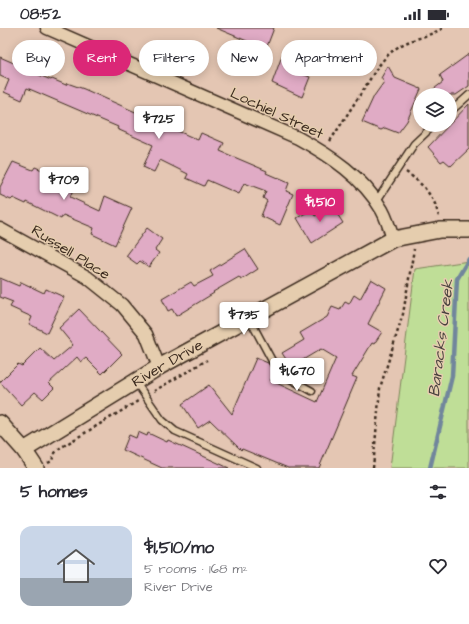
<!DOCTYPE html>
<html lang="en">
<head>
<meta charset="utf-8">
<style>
	:root { --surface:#fff; --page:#f7f7f7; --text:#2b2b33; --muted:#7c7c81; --accent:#db2777 }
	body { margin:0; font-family:"Architects Daughter",sans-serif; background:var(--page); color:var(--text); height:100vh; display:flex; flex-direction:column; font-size:15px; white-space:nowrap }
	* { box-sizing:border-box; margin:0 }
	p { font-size:13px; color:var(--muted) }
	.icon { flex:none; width:22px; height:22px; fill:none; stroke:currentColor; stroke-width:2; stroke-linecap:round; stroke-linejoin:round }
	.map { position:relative; height:440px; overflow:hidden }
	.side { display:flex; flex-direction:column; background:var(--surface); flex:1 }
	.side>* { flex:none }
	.hud { position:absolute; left:12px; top:12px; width:445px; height:36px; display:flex; gap:8px }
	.controls { position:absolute; left:413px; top:60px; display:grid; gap:8px }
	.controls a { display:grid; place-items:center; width:44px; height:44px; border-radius:50%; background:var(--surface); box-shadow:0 2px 10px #0003; font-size:20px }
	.price { position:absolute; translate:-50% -34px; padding:0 9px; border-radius:4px; background:#fff; color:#222; font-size:13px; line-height:26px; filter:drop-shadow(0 1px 2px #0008) }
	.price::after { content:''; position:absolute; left:50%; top:24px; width:12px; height:9px; margin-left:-6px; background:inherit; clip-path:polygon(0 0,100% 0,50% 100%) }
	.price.active { background:var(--accent); color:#fff }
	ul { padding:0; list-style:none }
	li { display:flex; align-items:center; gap:12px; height:100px; padding:0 20px }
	li span { display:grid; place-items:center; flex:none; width:112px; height:80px; border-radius:12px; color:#555 }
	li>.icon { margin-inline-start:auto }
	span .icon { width:48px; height:48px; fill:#fffc; stroke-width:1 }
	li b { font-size:17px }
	h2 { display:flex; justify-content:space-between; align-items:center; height:48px; padding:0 20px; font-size:17px }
	.chip { padding:0 14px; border-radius:18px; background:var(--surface); box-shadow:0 2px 10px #0003; font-size:14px; line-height:36px }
	.chip.active { background:var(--accent); color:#fff }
	.status { display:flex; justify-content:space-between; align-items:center; height:28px; padding:0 20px; background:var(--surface); direction:ltr }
	.status svg { height:11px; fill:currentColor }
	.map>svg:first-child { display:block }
	.green { fill:#bfde97; stroke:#7d845a }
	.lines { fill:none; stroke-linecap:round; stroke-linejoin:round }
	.stream { stroke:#71869c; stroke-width:4.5 }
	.building { fill:#e0abc5; stroke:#3b2a1e }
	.service-casing { stroke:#3b2a1e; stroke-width:9 }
	.minor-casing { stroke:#3b2a1e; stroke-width:15 }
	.tertiary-casing { stroke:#3b2a1e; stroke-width:18 }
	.path { stroke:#3b2a1e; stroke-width:2.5; stroke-dasharray:3 3; stroke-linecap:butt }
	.service { stroke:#e5cdae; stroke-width:6 }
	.minor { stroke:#e5cdae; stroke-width:12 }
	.tertiary { stroke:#e5cdae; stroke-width:15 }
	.labels { text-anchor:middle; stroke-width:3; stroke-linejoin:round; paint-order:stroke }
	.street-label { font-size:15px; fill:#3b2a1e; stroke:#e5cdae }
	.water-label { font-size:16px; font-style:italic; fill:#48413e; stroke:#e5cdae }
</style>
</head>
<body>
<div class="status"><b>08:52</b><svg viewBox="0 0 49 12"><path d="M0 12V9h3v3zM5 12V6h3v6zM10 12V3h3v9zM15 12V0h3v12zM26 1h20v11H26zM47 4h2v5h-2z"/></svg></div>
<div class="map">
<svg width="469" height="440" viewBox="0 0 469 440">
	<rect width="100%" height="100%" fill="#e4c6b3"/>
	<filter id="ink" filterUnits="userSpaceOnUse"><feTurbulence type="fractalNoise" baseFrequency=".025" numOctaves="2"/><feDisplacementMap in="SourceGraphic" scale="8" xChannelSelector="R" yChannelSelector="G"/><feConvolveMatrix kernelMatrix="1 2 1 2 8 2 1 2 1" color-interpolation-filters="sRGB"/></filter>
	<g filter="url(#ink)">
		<polygon class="green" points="469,233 469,440 390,440 415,241"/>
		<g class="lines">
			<polyline class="stream" points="430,440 452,348 457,251 469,231"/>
		</g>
		<g class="building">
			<polygon points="216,0 274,0 266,21"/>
			<polygon points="283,25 303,35 299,45 310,49 302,69 272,55"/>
			<polygon points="469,26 469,58 456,67 426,67 443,54 440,47"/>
			<polygon points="0,29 16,36 17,32 29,37 27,42 51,52 52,51 66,57 67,55 84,61 198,112 201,105 224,115 220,123 267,143 266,145 289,155 286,163 293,166 280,197 261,188 267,173 263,170 266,163 244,155 239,166 207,152 204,158 186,150 188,146 160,132 154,144 143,139 153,117 117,101 118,99 27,60 22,72 4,64 9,52 0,48"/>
			<polygon points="388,38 395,50 421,61 407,93 398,105 385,100 381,102 362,94 374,68 384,54 381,50"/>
			<polygon points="469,76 469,121 451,138 444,132 441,134 428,119"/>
			<polygon points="13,134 33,142 35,139 54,147 53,150 74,159 70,169 100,183 105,168 132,180 115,217 92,206 94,200 63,187 61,191 27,174 26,176 13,170 11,172 0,167 0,159"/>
			<polygon points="332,178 343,195 312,215 297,190 311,182 315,188"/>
			<polygon points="147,200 162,211 155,222 159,225 149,239 140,233 137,236 126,228"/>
			<polygon points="245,221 258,241 241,252 239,249 213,264 214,265 176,288 172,281 168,283 162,271 191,254 194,258 213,248 210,243"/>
			<polygon points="0,250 19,258 21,254 44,265 46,261 64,269 47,305 29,296 32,289 10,279 13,274 0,269"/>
			<polygon points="371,251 386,260 368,296 382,304 374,316 372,315 352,348 357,350 319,440 288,440 242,421 241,422 210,392 198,400 182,376 209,357 232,386 256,330 268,335 276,348 270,352 317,374 336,330 321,321 291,339 282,325 304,312 300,305 327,289 332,279 340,282 345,274 349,276 354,267 360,271"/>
			<polygon points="79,281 122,326 102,346 86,330 81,334 77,329 49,355 54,360 43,371 35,364 21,377 0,354 18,336 22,338 40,320 54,333 73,317 59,300"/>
			<polygon points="138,404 147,408 148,405 167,414 168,412 229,440 162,440 123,422 129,407 136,410"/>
		</g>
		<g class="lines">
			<defs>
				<g id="service">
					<polyline points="450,84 469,67"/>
					<polyline points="376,174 414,116 434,97"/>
					<polyline points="249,290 278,344 312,363"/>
					<polyline points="135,353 162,392 175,403 257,440"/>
				</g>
				<g id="minor">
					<path d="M47,0L298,110C331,128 363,149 382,182C387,191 390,201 393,211"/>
					<polyline points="0,201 87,249 122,277 146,306 159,339"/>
				</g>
				<g id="tertiary">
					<polyline points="0,395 24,422 36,440"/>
					<polyline points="24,422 159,339 393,211 440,202 469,202"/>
				</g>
			</defs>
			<use href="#service" class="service-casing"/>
			<use href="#minor" class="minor-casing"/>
			<use href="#tertiary" class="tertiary-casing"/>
			<g class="path">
				<path d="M330,113C341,97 351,80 362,64C373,47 381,30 398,19C412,10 429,9 443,0"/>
				<path d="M406,144C419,153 428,162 435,176C437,180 437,185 439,188"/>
				<polyline points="154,363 207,332"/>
				<polyline points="48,435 52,433 54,426 60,420 138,373"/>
				<polyline points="373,440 380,360 403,286 414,221"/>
			</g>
			<use href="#service" class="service"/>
			<use href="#minor" class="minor"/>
			<use href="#tertiary" class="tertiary"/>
		</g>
	</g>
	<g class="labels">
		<g class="street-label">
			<text transform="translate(277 85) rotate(25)" y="5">Lochiel Street</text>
			<text transform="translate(71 224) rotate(32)" y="5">Russell Place</text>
			<text transform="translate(167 335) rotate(-30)" y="5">River Drive</text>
		</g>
		<g class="water-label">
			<text transform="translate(440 310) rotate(-83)" y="6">Baracks Creek</text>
		</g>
	</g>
</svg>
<div class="controls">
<a><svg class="icon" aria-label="layers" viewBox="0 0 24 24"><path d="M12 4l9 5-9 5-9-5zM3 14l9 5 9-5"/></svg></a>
</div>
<b class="price" style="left:159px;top:112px">$725</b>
<b class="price" style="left:64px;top:173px">$709</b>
<b class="price active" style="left:320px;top:195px">$1,510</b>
<b class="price" style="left:244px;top:308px">$735</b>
<b class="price" style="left:297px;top:364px">$1,670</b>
<div class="hud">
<a class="chip">Buy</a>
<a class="chip active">Rent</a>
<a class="chip">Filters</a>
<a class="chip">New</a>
<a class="chip">Apartment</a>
</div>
</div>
<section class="side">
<h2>5 homes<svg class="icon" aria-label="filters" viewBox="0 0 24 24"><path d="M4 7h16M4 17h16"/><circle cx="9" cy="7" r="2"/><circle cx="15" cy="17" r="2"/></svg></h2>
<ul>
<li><span style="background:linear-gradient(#c9d6e8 65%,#9aa5b1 0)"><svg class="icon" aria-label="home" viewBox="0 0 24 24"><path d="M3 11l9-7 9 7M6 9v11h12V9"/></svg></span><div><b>$1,510/mo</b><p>5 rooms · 168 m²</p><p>River Drive</p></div><svg class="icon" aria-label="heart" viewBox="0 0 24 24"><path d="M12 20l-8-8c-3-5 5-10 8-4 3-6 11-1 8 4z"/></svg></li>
</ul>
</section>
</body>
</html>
